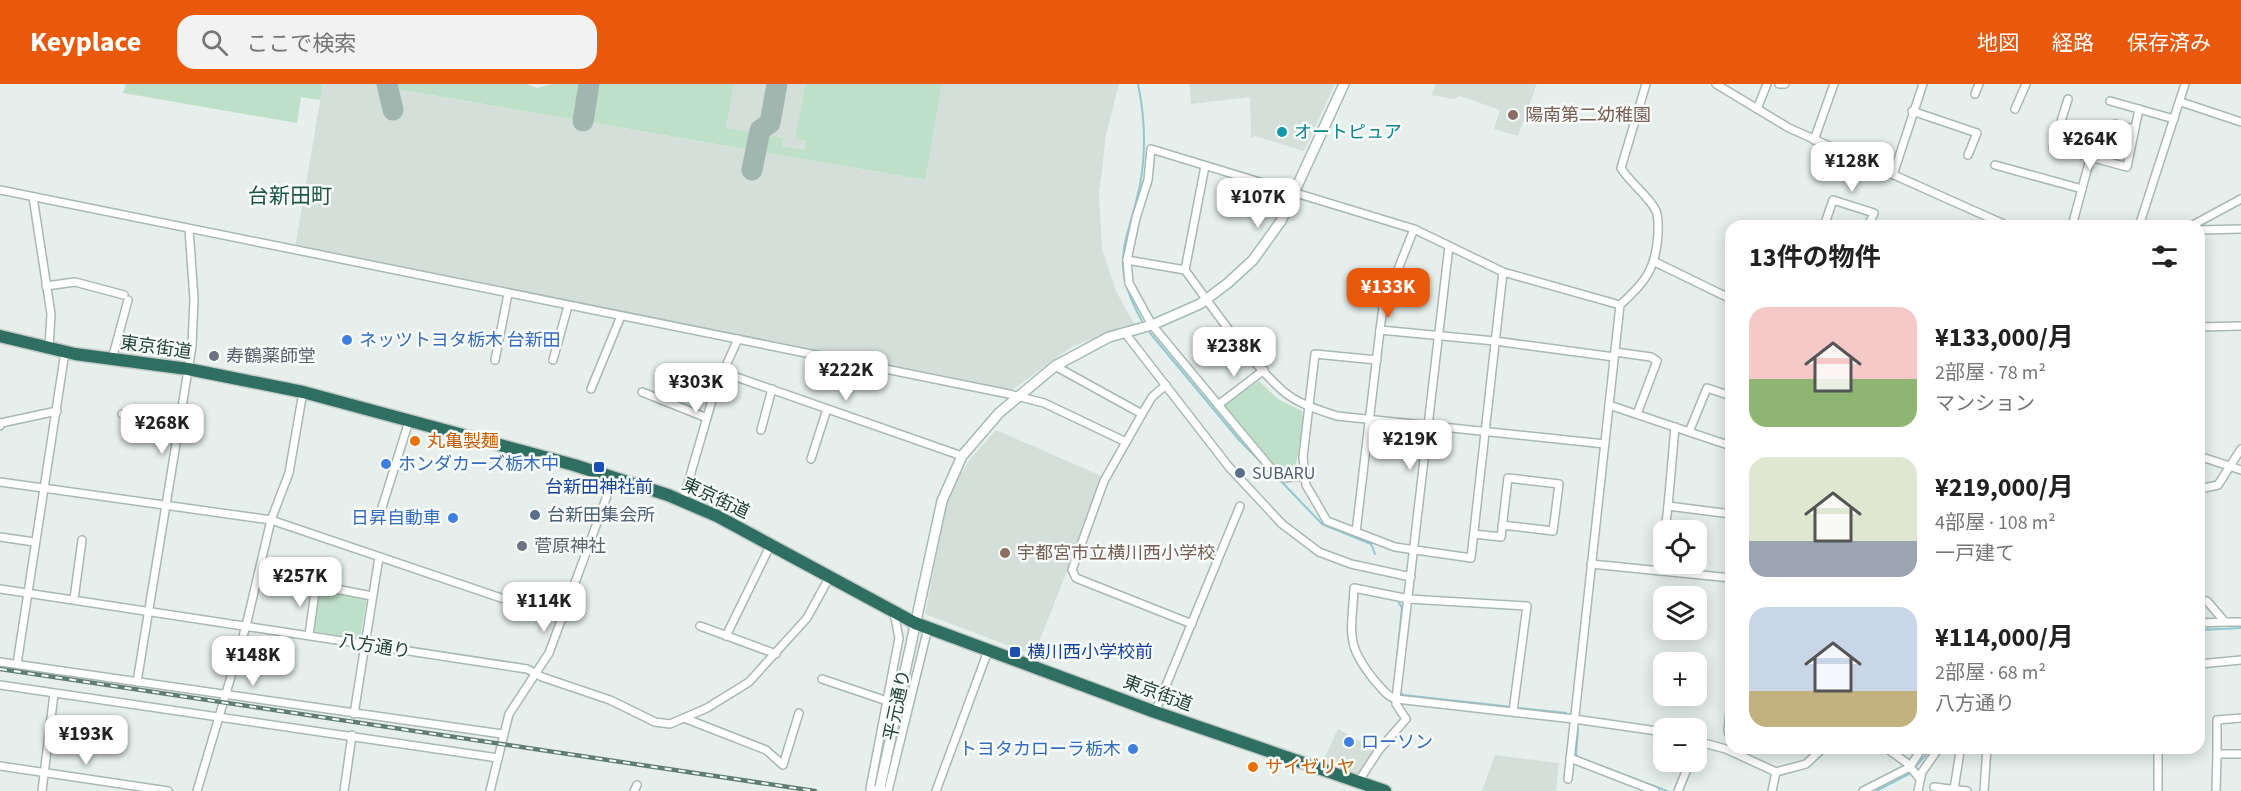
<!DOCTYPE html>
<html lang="ja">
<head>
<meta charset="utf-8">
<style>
	:root { --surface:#fff; --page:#f2f2f2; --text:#222; --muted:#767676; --accent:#ea580c }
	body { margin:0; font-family:"Source Sans 3","Noto Sans JP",sans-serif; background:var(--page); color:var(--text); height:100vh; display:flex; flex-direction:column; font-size:22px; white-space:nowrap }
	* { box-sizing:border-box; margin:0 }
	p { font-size:20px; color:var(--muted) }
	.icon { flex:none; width:33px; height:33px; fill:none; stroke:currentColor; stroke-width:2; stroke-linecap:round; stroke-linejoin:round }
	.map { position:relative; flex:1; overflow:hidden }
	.details { position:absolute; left:1725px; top:136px; width:480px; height:534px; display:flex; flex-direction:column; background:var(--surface); border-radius:18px; box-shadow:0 3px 15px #0003 }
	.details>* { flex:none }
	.controls { position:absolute; left:1653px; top:436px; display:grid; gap:12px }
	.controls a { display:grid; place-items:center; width:54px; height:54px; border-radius:12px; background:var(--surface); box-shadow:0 3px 15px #0003; font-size:30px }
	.price { position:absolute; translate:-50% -51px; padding:0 14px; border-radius:12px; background:#fff; color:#222; font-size:20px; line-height:39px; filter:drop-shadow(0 2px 3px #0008) }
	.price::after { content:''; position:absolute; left:50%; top:36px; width:18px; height:14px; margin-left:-9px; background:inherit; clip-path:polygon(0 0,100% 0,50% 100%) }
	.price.on { background:var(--accent); color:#fff }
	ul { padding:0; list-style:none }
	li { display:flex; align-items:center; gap:18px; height:150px; padding:0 24px }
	li span { display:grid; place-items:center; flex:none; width:168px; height:120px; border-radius:18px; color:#555 }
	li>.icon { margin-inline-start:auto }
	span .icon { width:72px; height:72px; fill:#fffc; stroke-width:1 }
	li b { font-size:26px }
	h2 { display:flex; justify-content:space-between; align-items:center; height:72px; padding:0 24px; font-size:26px }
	header { display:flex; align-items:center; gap:36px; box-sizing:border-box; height:84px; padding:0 30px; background:var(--accent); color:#fff }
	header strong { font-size:28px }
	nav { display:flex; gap:33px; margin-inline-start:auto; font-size:21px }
	.search { width:420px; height:54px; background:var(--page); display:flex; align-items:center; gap:15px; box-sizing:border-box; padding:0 21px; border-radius:18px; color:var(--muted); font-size:22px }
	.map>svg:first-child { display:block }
	.built { fill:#d4dfda }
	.green { fill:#bfe0c8 }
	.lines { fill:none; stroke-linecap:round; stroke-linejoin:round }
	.stream { stroke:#8ec9d4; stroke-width:2 }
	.taxiway { stroke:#a2b6b0; stroke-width:21 }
	.street-casing { stroke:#a8b8b2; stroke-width:10 }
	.secondary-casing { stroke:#a4bbb3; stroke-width:12 }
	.highway-casing { stroke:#c2cac8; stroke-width:15 }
	.street { stroke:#fff; stroke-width:7 }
	.secondary { stroke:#fff; stroke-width:9 }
	.highway { stroke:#2f6f62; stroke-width:12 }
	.rail-casing { stroke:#5f7d75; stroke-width:4.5 }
	.rail { stroke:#f7fbf9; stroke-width:2; stroke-dasharray:7; stroke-linecap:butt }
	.education-dot { fill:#8d6e63; stroke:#f7fbf9; stroke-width:2 }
	.culture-dot { fill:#0f9aa8; stroke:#f7fbf9; stroke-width:2 }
	.shop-dot { fill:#3f7fe0; stroke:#f7fbf9; stroke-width:2 }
	.worship-dot { fill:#6b7280; stroke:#f7fbf9; stroke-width:2 }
	.food-dot { fill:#e8710a; stroke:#f7fbf9; stroke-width:2 }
	.transit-dot { fill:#1a4fb4; stroke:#f7fbf9; stroke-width:2 }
	.service-dot { fill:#5c6f8a; stroke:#f7fbf9; stroke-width:2 }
	.labels { text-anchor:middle; stroke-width:5; stroke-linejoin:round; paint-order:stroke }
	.education-label { font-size:18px; fill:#785e54; stroke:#f7fbf9; text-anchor:start }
	.culture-label { font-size:18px; fill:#0d838f; stroke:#f7fbf9; text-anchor:start }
	.shop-label { font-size:18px; fill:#366cbe; stroke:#f7fbf9; text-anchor:start }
	.street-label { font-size:18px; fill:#24423a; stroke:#f7fbf9 }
	.worship-label { font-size:18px; fill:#5b616d; stroke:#f7fbf9; text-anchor:start }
	.food-label { font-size:18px; fill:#c56008; stroke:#f7fbf9; text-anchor:start }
	.service-label { font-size:18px; fill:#4e5e75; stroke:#f7fbf9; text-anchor:start }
	.transit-label { font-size:18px; fill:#164399; stroke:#f7fbf9 }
	.quarter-label { font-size:21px; fill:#1f5548; stroke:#f7fbf9 }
</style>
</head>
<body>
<header>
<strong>Keyplace</strong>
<div class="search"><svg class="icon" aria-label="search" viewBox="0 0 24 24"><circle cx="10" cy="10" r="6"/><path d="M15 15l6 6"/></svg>ここで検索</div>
<nav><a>地図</a><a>経路</a><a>保存済み</a></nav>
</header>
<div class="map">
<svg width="2241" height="707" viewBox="0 0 2241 707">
	<rect width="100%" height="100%" fill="#e6efeb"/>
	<g class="built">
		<polygon points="323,0 367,0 924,96 942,0 1119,0 1106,50 1102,86 1099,108 1102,165 1116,207 1134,240 1073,262 1011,307 295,164"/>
		<polygon points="734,0 805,0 795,55 806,57 805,66 782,62 783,55 726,44"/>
		<polygon points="1189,0 1335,0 1304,67 1255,52 1251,54 1250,13 1191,20"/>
		<polygon points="1436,0 1537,0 1518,52 1494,45 1500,26 1460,12 1454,15 1431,11"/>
		<polygon points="996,346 1104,393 1034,571 925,530 949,408 971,374"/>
		<polygon points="1338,645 1375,666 1357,693 1323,677"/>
		<polygon points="1495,671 1559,679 1556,707 1482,707"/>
	</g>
	<g class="green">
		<polygon points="126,0 323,0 320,16 301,13 297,39 123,9"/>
		<polygon points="367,0 526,0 537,4 552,0 734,0 726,44 783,54 782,62 805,66 806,57 795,55 805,0 942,0 925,96"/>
		<polygon points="1259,297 1278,315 1302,327 1304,340 1294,390 1278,389 1224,326 1226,320"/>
		<polygon points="321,505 367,513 360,555 313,547"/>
	</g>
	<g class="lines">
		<g class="stream">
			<path d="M1138,0C1145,33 1146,68 1140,101C1127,162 1108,176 1142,237"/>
			<polyline points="1150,249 1240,357 1262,379"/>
			<polyline points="1277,393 1322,440 1371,460 1375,470"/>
			<polyline points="2199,546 2241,544"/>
			<polyline points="1394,602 1402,524 1398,517"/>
			<polyline points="1400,608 1403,611 1512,623"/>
			<polyline points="1520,624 1566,629"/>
			<polyline points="1578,646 1576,670 1578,673 1667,707"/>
			<polyline points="1876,707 1909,690 1932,664"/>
		</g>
		<g class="taxiway">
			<polyline points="387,0 393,26"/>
			<polyline points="583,37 589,0"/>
			<polyline points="752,86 760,46 770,39 777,0"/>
		</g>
		<defs>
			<g id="street">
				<polyline points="1716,0 1789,44 2008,142"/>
				<polyline points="1779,0 1785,0"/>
				<polyline points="1975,10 1979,0"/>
				<polyline points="2068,15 2053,63 2127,83 2139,25"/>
				<polyline points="2110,17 2174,35"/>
				<polyline points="2181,18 2241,38"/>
				<polyline points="1757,25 1767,0"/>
				<polyline points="2015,25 2026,0"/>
				<polyline points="1912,27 1977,49 1968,71"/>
				<polyline points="2115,40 2134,45"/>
				<polyline points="1814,56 1834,0"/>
				<polyline points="1995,81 2082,105"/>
				<path d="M1205,82L1185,186C1213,224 1248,276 1283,307C1298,320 1319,326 1337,332L1605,360"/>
				<polyline points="1893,91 1923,0"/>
				<polyline points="0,106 1009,310 1044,319 1126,358"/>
				<polyline points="33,113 51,230 49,264"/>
				<polyline points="1824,142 1833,116 1874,129 1868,142"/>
				<polyline points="2072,142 2090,75"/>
				<polyline points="2139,142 2185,0"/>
				<polyline points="2191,142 2241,115"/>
				<polyline points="2199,146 2241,145"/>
				<path d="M1449,162L1396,615C1387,613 1382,604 1375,597C1344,559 1352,550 1354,504L1409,515L1527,522L1513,627"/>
				<polyline points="1127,176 1185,186"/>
				<polyline points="1655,178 1731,215"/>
				<polyline points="46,202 75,198 124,211"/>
				<polyline points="2199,243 2241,242"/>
				<polyline points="1380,246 1383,223 1414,145"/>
				<polyline points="1125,249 1229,383 1282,440 1319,468 1351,480 1411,493"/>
				<polyline points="1615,268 1651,273 1657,277 1637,330"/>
				<polyline points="112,275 128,216"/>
				<polyline points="495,276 508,210"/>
				<polyline points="553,276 568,222"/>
				<polyline points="1377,276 1315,270 1303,373 1306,401 1327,437 1395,463 1471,474 1503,188"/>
				<polyline points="1055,282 1142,330 1104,397 1072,486 1076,494 1192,540"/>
				<polyline points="722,288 962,372"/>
				<polyline points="591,305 621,232"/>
				<polyline points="642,308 707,334"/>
				<polyline points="1218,321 1264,286"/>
				<polyline points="1609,321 1731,362"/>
				<polyline points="122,330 180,339"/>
				<polyline points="1142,330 1152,313 1166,301"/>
				<polyline points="0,342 1,339 57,327"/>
				<polyline points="761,346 772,305"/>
				<polyline points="1689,348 1707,304 1731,312"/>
				<polyline points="2199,372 2241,386"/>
				<polyline points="811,375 827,325"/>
				<polyline points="1305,392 1284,394 1274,388 1152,241 1129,199 1127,176 1136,134 1148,96 1151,65 1414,145 1503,188 1620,221"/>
				<polyline points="0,398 271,436 563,535"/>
				<polyline points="2199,405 2218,401 2241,365"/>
				<polyline points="683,416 715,306 738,255"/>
				<polyline points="1668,422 1675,343"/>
				<polyline points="380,430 409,337"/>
				<polyline points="1665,447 1668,422 1731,430"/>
				<polyline points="1356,448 1380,246 1495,257 1614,273"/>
				<polyline points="1474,450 1501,453 1508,394 1559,400 1553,447 1502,441"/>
				<polyline points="0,453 34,458"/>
				<polyline points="1591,480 1731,494"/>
				<polyline points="1660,487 1664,459"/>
				<polyline points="258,490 372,512"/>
				<polyline points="0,505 527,585 542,593 610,616 655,638 670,640 707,624 749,598 807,534 829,494"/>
				<polyline points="74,515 82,456"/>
				<polyline points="2199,517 2207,517 2225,538 2241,538"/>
				<polyline points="2199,539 2225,538"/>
				<polyline points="700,542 776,570"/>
				<polyline points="309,551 316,501"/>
				<polyline points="726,552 770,462"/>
				<polyline points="0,578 502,650"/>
				<polyline points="17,580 65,268"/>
				<polyline points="2199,580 2241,576"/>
				<polyline points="822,595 887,617"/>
				<polyline points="137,598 192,262 194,215 189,145"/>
				<polyline points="0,601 498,674"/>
				<polyline points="1731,617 1728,647 1731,656"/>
				<polyline points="1155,628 1240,422"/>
				<polyline points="354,630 379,473"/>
				<polyline points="684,634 766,666 783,681 799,629"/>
				<polyline points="1696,657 1726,665 1776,688"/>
				<polyline points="1886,664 1907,679 1920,695"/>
				<polyline points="2217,670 2217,636 2241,634"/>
				<polyline points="1570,674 1655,707"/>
				<polyline points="0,682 168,707"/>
				<path d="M1568,695L1620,221C1646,198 1656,184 1658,150C1658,143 1659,134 1656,127C1650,113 1630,99 1621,84L1646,0"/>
				<polyline points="1358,698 1379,666 1406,635 1396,620 1396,615 1574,635 1664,648"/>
				<polyline points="1934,703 1967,707"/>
				<polyline points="1954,705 1960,668 1957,664"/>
				<polyline points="42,707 54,610"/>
				<polyline points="197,707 246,542 271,436 289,389 303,308"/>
				<polyline points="344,707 352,651"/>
				<polyline points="490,707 509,630 549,569 614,393"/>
				<polyline points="634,707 637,701"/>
				<polyline points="884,707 870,705 899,554 894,529"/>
				<polyline points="888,707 928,544"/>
				<polyline points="936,707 988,567"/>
				<polyline points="1678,707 1690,678"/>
				<polyline points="1772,707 1776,688 1806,680 1823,664"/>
				<polyline points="1863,707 1910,683 1922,664"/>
				<polyline points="1918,707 1922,688 1939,664"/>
				<polyline points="1984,707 1987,664"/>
				<polyline points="2158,707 2158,664"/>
				<polyline points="2216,707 2217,670 2241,670"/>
			</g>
			<polyline id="secondary" points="880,703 942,417 962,372 999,329 1055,282 1109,253 1152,241 1200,220 1228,199 1253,176 1281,137 1344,0"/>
			<polyline id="highway" points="0,252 75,270 188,285 303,308 574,381 668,411 717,432 915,539 1155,628 1385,707"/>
		</defs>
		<use href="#street" class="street-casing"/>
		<use href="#secondary" class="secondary-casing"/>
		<use href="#highway" class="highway-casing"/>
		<use href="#street" class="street"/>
		<use href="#secondary" class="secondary"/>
		<use href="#highway" class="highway"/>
		<defs>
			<polyline id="rail" points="0,585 815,707"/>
		</defs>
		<use href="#rail" class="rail-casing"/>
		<use href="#rail" class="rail"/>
	</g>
	<g class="education-dot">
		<circle cx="1513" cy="31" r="6"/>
		<circle cx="1005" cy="469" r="6"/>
	</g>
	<circle class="culture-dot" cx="1282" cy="48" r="6"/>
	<g class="shop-dot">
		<circle cx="347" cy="256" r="6"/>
		<circle cx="386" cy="380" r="6"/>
		<circle cx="453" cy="434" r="6"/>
		<circle cx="1349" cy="658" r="6"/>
		<circle cx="1133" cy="665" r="6"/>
	</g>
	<g class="worship-dot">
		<circle cx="214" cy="272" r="6"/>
		<circle cx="522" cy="462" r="6"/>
	</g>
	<g class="food-dot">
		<circle cx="415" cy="357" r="6"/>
		<circle cx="1253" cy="683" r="6"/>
	</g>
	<g class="transit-dot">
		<rect x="593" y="377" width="12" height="12" rx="3"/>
		<rect x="1009" y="562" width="12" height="12" rx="3"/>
	</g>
	<g class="service-dot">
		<circle cx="1240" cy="389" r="6"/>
		<circle cx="535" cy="431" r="6"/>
	</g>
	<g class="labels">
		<g class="education-label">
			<text x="1525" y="37">陽南第二幼稚園</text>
			<text x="1017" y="475">宇都宮市立横川西小学校</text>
		</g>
		<g class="culture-label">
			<text x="1294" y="54">オートピュア</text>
		</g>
		<g class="shop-label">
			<text x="359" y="262">ネッツトヨタ栃木 台新田</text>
			<text x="398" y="386">ホンダカーズ栃木中</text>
			<text x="441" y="440" text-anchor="end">日昇自動車</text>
			<text x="1361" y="664">ローソン</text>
			<text x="1121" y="671" text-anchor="end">トヨタカローラ栃木</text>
		</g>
		<g class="street-label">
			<text transform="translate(156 263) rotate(8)" y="6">東京街道</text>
			<text transform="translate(716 414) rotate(25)" y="6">東京街道</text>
			<text transform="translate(375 562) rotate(9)" y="6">八方通り</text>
			<text transform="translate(1158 609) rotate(20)" y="6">東京街道</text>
			<text transform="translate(897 621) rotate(-78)" y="6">平元通り</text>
		</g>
		<g class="worship-label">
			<text x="226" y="278">寿鶴薬師堂</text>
			<text x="534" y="468">菅原神社</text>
		</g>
		<g class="food-label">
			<text x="427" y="363">丸亀製麺</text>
			<text x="1265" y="689">サイゼリヤ</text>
		</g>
		<g class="service-label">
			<text x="1252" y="395">SUBARU</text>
			<text x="547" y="437">台新田集会所</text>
		</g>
		<g class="transit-label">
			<text x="599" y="409">台新田神社前</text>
			<text x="1027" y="574" text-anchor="start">横川西小学校前</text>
		</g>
		<g class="quarter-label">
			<text x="290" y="119">台新田町</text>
		</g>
	</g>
</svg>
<div class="controls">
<a><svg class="icon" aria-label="locate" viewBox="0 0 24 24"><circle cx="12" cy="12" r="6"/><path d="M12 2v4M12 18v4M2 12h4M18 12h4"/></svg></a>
<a><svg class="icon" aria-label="layers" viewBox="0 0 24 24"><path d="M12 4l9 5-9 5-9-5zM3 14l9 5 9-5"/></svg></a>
<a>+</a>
<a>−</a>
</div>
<b class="price" style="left:2090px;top:87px">¥264K</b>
<b class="price" style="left:1852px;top:109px">¥128K</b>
<b class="price" style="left:1258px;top:145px">¥107K</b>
<b class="price on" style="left:1388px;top:235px">¥133K</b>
<b class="price" style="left:1234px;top:294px">¥238K</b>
<b class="price" style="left:846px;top:318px">¥222K</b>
<b class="price" style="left:696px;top:330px">¥303K</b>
<b class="price" style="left:162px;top:371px">¥268K</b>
<b class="price" style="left:1410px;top:387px">¥219K</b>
<b class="price" style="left:300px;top:524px">¥257K</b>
<b class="price" style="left:544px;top:549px">¥114K</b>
<b class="price" style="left:253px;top:603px">¥148K</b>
<b class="price" style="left:86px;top:682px">¥193K</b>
<section class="details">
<h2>13件の物件<svg class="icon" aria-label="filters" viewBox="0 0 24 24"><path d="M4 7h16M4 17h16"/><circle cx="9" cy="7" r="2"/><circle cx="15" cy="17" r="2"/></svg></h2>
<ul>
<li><span style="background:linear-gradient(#f6c9c9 60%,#8fb573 0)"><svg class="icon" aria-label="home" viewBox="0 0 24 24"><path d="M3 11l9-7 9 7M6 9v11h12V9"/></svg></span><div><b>¥133,000/月</b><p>2部屋 · 78 m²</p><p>マンション</p></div></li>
<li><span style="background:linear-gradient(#dfe7d0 70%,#9aa5b1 0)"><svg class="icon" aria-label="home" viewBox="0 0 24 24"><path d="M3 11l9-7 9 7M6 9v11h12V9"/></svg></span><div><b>¥219,000/月</b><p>4部屋 · 108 m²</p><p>一戸建て</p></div></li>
<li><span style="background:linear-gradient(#c9d6e8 70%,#c2b280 0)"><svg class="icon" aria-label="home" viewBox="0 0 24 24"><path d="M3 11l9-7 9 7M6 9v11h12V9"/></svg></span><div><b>¥114,000/月</b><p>2部屋 · 68 m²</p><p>八方通り</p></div></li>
</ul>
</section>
</div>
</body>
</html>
